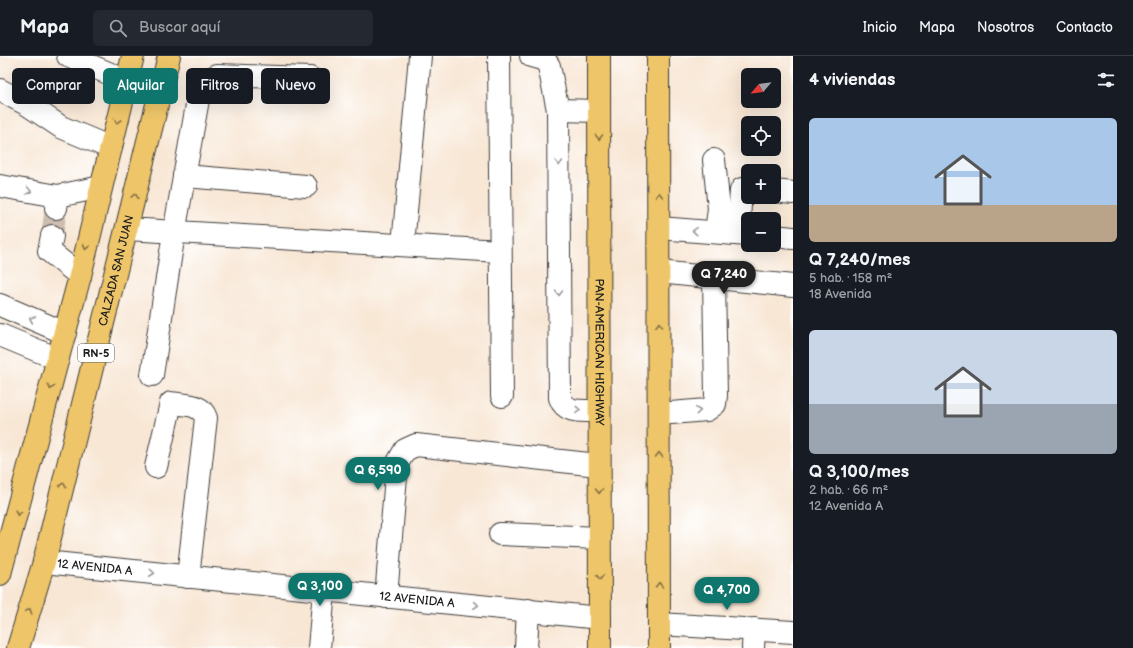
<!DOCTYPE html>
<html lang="es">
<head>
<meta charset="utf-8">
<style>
	:root { --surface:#171b24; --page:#242831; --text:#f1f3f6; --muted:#9ea1a6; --line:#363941; --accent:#0f766e }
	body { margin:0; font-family:"Balsamiq Sans",sans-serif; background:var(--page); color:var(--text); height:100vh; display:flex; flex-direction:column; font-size:15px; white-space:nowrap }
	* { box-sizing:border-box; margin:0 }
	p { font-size:13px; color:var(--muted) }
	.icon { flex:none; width:22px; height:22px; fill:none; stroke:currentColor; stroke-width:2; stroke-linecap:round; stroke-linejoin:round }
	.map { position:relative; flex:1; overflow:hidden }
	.details { display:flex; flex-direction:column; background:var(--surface); width:340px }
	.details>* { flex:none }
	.hud { position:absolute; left:12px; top:12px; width:380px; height:36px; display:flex; gap:8px }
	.needle { width:26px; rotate:241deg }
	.buttons { position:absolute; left:741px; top:12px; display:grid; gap:8px }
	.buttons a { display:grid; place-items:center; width:40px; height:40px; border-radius:6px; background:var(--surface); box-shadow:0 4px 16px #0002; font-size:20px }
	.price { position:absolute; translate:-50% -34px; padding:0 9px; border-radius:14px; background:var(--accent); color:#fff; font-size:13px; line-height:26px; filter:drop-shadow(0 1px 2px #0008) }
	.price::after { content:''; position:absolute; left:50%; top:24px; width:12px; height:9px; margin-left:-6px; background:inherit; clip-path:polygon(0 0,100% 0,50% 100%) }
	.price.current { background:#222; color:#fff }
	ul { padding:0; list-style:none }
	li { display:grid; align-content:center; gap:8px; height:212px; padding:0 16px }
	li span { display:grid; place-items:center; height:124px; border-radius:6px; color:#555 }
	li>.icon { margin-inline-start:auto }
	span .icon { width:72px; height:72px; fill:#fffc; stroke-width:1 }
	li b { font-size:17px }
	h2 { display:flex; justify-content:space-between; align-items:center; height:48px; padding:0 16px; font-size:17px }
	.tag { padding:0 14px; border-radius:6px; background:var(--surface); box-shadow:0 4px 16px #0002; font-size:14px; line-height:36px }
	.tag.current { background:var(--accent); color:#fff }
	header { display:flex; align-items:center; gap:24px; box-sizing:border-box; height:56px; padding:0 20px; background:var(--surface); border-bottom:1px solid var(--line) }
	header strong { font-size:19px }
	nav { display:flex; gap:22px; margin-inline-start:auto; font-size:14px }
	.search { width:280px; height:36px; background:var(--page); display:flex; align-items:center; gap:10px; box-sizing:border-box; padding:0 14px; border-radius:6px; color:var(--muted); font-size:15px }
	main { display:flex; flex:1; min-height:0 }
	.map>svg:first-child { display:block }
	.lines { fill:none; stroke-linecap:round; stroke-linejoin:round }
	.minor-tunnel { stroke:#ccbeb0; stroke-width:22; stroke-dasharray:22 11; stroke-linecap:butt }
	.minor-casing { stroke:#3d3a38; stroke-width:24 }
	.major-casing { stroke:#3d3a38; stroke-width:24 }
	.highway-casing { stroke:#3d3a38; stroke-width:24 }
	.minor { stroke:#fff; stroke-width:22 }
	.major { stroke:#eec569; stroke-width:22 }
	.highway { stroke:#eec569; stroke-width:22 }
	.oneway { stroke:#857042 }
	.oneway2 { stroke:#999 }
	.labels { text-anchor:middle; stroke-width:4; stroke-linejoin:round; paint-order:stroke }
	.shield { fill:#fff; stroke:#606060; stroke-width:1 }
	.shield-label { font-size:11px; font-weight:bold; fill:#1c1c1c }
	.street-label { font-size:12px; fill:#1c1c1c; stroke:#fff }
</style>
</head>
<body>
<header>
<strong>Mapa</strong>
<div class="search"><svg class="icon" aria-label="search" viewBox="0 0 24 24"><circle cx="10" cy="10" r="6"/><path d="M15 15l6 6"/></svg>Buscar aquí</div>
<nav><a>Inicio</a><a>Mapa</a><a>Nosotros</a><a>Contacto</a></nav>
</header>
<main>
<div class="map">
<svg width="793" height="592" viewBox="0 0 793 592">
	<rect width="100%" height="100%" fill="#fff"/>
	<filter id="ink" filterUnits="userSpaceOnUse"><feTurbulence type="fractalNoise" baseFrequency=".025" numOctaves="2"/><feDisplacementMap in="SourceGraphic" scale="8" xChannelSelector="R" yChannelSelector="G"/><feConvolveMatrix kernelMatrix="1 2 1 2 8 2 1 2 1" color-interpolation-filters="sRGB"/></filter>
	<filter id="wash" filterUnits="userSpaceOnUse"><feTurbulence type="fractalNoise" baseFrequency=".012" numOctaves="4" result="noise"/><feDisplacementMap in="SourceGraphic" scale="16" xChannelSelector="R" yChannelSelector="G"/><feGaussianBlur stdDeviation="0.9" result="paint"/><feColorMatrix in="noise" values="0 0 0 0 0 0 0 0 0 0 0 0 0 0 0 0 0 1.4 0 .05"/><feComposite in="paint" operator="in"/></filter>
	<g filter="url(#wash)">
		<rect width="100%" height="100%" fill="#f8e7d5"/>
	</g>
	<g filter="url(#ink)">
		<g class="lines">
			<polyline class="minor-tunnel" points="52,180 56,152"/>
			<defs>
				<g id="minor">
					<polyline points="68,0 127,25"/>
					<polyline points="499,0 502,340"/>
					<path d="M531,0L545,4L549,10L558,54L560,342C566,359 584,354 599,355"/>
					<polyline points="0,34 28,49 61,71 111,92"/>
					<polyline points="558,54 599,55"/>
					<polyline points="714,104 719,153 716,176"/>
					<polyline points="184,120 306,130"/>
					<polyline points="0,130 58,140"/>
					<polyline points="774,135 793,137"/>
					<polyline points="56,152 58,140 101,131"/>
					<polyline points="659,172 748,179"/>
					<polyline points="127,173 500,195"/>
					<polyline points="738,178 741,135 742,133 748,133"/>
					<polyline points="52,180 49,195 80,220"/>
					<polyline points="774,180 793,182"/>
					<polyline points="403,189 420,0"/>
					<polyline points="659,216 793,230"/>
					<polyline points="0,249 65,277"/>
					<polyline points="0,279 58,303"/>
					<polyline points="152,319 174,177 199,38 207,25 217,19 310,22"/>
					<polyline points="659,358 707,354 715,348 716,340 714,221"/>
					<path d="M156,411L171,347C184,349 201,347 206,362L188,521"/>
					<polyline points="500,478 600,482"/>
					<path id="s1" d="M44,506L600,562"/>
					<polyline points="386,541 397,408 405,394 416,389 598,409"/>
					<polyline points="659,568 793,576"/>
					<polyline points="319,592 324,535"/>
					<polyline points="526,592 528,554"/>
					<polyline points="753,592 754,573"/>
				</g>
				<g id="major">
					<polyline points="0,518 80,220 133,0"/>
					<path id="s2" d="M18,592L44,506L169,0"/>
				</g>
				<g id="highway">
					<path id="s3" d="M599,0L600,592"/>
					<polyline points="658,0 659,592"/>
				</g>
			</defs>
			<use href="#minor" class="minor-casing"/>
			<use href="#major" class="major-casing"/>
			<use href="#highway" class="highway-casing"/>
			<use href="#minor" class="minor"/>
			<use href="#major" class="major"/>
			<use href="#highway" class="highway"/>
		</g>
		<defs><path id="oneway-chevron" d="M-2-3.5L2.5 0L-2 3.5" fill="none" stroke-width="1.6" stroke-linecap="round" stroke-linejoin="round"/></defs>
		<g class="oneway">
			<use href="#oneway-chevron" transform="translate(117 65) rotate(104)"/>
			<use href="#oneway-chevron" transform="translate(599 81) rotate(90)"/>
			<use href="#oneway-chevron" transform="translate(659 139) rotate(-91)"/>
			<use href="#oneway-chevron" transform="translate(135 140) rotate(-76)"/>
			<use href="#oneway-chevron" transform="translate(86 191) rotate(104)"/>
			<use href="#oneway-chevron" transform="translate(659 269) rotate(-90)"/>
			<use href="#oneway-chevron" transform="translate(51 331) rotate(105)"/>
			<use href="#oneway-chevron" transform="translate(659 399) rotate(-90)"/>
			<use href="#oneway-chevron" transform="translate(63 429) rotate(-76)"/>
			<use href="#oneway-chevron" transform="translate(599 435) rotate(89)"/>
			<use href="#oneway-chevron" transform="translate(18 457) rotate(105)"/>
			<use href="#oneway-chevron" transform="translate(600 521) rotate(90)"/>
			<use href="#oneway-chevron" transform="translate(659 529) rotate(-90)"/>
			<use href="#oneway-chevron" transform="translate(29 555) rotate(-73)"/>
		</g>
		<g class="oneway2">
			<use href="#oneway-chevron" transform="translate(559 107) rotate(90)"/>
			<use href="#oneway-chevron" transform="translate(29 135) rotate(10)"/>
			<use href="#oneway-chevron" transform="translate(695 175) rotate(-176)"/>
			<use href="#oneway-chevron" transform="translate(559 237) rotate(90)"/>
			<use href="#oneway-chevron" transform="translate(32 263) rotate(-157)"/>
			<use href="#oneway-chevron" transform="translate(578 354) rotate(2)"/>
			<use href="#oneway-chevron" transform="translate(698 355) rotate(-5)"/>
			<use href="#oneway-chevron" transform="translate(152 517) rotate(6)"/>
			<use href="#oneway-chevron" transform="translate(476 549) rotate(5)"/>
		</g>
	</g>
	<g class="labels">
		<rect class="shield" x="78" y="288" width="36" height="18" rx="3"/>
		<g class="shield-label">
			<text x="96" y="301">RN-5</text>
		</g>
		<g class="street-label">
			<text dy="4" stroke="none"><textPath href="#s2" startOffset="390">CALZADA SAN JUAN</textPath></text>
			<text dy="4" stroke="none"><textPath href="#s3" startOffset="296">PAN-AMERICAN HIGHWAY</textPath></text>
			<text dy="4" stroke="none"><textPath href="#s1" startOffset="51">12 AVENIDA A</textPath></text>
			<text dy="4" stroke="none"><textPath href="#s1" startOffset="375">12 AVENIDA A</textPath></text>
		</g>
	</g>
</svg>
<div class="buttons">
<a><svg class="needle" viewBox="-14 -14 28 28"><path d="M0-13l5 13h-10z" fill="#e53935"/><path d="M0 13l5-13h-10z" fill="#9ea1a6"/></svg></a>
<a><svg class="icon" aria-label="locate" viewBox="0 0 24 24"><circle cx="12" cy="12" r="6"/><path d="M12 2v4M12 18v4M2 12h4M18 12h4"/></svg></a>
<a>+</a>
<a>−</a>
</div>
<b class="price current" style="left:724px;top:239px">Q 7,240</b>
<b class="price" style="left:378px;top:435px">Q 6,590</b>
<b class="price" style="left:320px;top:551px">Q 3,100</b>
<b class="price" style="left:727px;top:555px">Q 4,700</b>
<div class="hud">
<a class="tag">Comprar</a>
<a class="tag current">Alquilar</a>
<a class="tag">Filtros</a>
<a class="tag">Nuevo</a>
</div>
</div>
<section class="details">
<h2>4 viviendas<svg class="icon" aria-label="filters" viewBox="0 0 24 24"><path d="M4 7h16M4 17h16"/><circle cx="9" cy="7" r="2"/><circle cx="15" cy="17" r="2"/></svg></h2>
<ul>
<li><span style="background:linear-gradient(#a9c7e8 70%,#b9a48a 0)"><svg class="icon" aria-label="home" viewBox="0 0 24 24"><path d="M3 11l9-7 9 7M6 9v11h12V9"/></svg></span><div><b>Q 7,240/mes</b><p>5 hab. · 158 m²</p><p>18 Avenida</p></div></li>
<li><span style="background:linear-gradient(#c9d6e8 60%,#9aa5b1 0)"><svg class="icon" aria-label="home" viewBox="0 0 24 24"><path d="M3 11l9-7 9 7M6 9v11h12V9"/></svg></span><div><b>Q 3,100/mes</b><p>2 hab. · 66 m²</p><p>12 Avenida A</p></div></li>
</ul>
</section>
</main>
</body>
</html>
